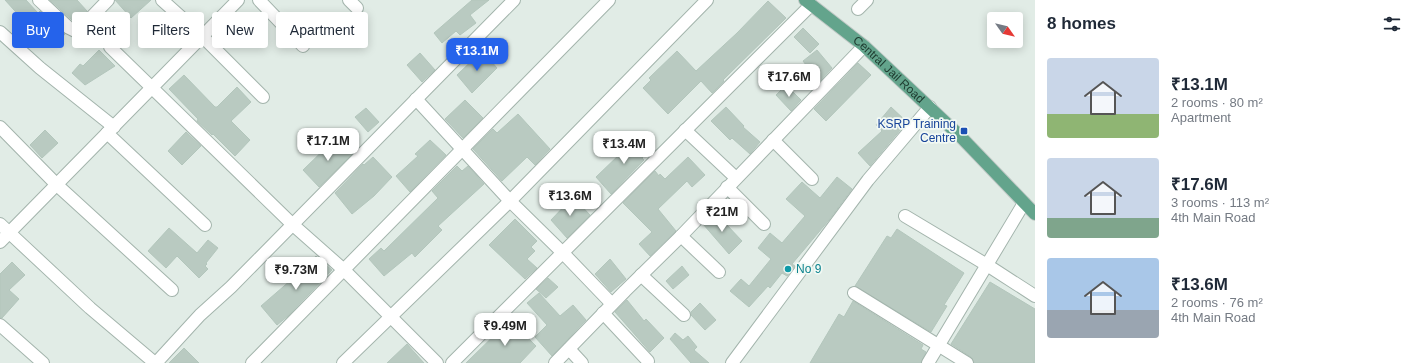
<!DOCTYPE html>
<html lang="en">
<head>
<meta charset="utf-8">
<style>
	:root { --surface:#fff; --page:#f2f2f3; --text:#1f2937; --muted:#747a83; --accent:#2563eb }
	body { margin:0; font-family:Arial,sans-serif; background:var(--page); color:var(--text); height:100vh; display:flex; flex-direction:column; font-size:15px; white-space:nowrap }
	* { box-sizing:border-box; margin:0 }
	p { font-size:13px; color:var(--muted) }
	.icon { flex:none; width:22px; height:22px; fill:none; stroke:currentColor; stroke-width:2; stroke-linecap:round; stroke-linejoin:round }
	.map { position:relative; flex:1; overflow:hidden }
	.drawer { display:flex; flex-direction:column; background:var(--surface); width:380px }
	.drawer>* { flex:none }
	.top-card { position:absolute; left:12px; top:12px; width:380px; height:36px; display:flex; gap:8px }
	.needle { width:26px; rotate:124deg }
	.tools { position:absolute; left:987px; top:12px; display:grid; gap:8px }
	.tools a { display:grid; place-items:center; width:36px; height:36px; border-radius:4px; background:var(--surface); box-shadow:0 2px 10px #0003; font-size:20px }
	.price { position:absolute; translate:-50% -34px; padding:0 9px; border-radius:8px; background:#fff; color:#222; font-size:13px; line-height:26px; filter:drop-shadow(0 1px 2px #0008) }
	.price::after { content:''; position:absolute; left:50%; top:24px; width:12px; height:9px; margin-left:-6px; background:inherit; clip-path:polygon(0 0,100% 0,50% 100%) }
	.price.active { background:var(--accent); color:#fff }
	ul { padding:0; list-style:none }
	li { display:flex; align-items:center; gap:12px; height:100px; padding:0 12px }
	li span { display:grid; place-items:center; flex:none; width:112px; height:80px; border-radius:4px; color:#555 }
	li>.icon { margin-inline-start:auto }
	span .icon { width:48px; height:48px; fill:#fffc; stroke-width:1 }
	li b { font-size:17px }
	h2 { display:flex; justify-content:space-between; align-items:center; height:48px; padding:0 12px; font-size:17px }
	.tag { padding:0 14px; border-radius:4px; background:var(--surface); box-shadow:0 2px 10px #0003; font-size:14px; line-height:36px }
	.tag.active { background:var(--accent); color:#fff }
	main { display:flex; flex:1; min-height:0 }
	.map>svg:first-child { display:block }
	.building { fill:#b9cac1; stroke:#b3c6bc }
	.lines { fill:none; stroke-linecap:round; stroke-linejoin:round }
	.minor-casing { stroke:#a3b4ac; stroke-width:14 }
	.major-casing { stroke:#c1c9c6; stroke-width:14 }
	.minor { stroke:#fff; stroke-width:12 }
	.major { stroke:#63a48c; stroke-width:12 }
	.transit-dot { fill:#1a4fb4; stroke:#f2f9f4; stroke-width:1.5 }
	.culture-dot { fill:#0f9aa8; stroke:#f2f9f4; stroke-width:1.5 }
	.labels { text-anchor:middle; stroke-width:3.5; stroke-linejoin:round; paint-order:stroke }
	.street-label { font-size:12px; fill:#203e32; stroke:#f2f9f4 }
	.transit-label { font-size:12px; fill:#164399; stroke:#f2f9f4; text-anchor:end }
	.culture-label { font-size:12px; fill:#0d838f; stroke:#f2f9f4; text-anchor:start }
</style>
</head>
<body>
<main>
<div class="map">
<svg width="1035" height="363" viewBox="0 0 1035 363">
	<rect width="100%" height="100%" fill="#e1ece6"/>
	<g class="building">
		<polygon points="5,0 26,0 38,13 40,11 65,34 56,44 45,34 39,40 21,22 23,20"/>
		<polygon points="50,0 77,0 87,11 75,23"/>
		<polygon points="115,0 151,0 131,18"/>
		<polygon points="472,0 489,0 470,15 476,23 460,35 456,31 442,43 434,33"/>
		<polygon points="768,1 786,18 723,80 724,81 712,93 701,81 668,114 643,88 651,80 649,78 677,51 696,71 737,33"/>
		<polygon points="313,13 326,27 310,43 297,29"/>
		<polygon points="803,28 819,44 810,53 794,37"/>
		<polygon points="99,50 115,66 85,85 72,73 80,64 83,66"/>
		<polygon points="817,50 832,68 819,82 803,61"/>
		<polygon points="482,51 497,68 472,93 457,75"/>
		<polygon points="420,53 435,70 422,82 407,65"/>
		<polygon points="858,63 871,75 826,121 814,109"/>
		<polygon points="184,75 215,107 217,107 237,87 251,102 231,121 250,140 235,156 213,134 212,135 197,121 198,119 169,89"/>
		<polygon points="786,85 801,100 791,111 776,95"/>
		<polygon points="465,100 483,118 463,138 445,119"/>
		<polygon points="726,107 744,126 743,127 760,142 750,154 732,138 730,140 711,121"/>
		<polygon points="891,107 907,122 870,166 858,153 882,131 876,125"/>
		<polygon points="366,108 379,122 368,132 355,117"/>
		<polygon points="518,114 550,149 535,165 527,157 502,181 473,149 493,129 497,133"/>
		<polygon points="45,130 58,143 42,158 30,145"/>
		<polygon points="186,132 201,146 182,165 168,151"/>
		<polygon points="636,135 650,149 642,158 644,160 611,194 596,177 622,152 621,150"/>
		<polygon points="337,137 353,153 319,187 303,170"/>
		<polygon points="430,140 446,155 410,192 396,176 418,156 415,154"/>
		<polygon points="373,157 392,177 374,196 352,214 335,193 363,164 364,165"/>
		<polygon points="688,157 705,175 692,187 687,181 658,209 676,231 650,256 639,244 652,232 623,203 655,171 659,176 660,174 665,179"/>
		<polygon points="457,166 462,171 468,166 484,184 438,226 442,230 415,257 412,253 384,276 369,259 381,248 384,251 438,198 432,191"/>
		<polygon points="837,177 852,189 829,220 792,264 795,266 787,276 782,273 770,288 768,286 749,307 730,291 741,279 749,286 771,259 758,248 770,233 782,243 805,216 786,199 802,182 820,198"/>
		<polygon points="573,197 590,215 567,238 551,220"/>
		<polygon points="716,211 727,224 726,224 742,241 729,254 703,224"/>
		<polygon points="515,219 537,241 531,247 535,251 527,259 537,268 525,279 489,245"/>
		<polygon points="169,228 197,253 208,240 218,248 206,263 207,264 205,266 208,269 199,278 177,256 166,268 148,251"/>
		<polygon points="897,229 964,273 944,305 947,306 931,332 855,286 887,236 891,238"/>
		<polygon points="316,256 332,270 288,316 277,325 261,306 291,280"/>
		<polygon points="610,259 626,279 611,292 595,274"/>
		<polygon points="12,262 25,275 9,290 19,299 2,318 0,318 0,274"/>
		<polygon points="682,266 689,275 673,289 666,281"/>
		<polygon points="548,278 558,287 546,298 536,289"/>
		<polygon points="990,282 1035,309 1035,363 974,363 971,357 951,344"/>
		<polygon points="539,293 560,316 573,305 586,320 552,356 535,337 547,325 527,303"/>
		<polygon points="627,300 644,321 646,319 664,338 650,352 615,312"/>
		<polygon points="853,301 923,345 921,349 926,352 921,363 810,363 839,314 844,317"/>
		<polygon points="700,303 716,320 705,330 691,315 691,312"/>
		<polygon points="510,320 536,346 520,363 466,363"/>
		<polygon points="675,333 683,340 688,336 697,347 694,350 709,363 691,363 670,339"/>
		<polygon points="407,344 424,363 387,363"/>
		<polygon points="184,348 199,363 169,363"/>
	</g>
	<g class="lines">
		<defs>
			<g id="minor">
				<polyline points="39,0 69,28 75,31 80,29 108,0"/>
				<polyline points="162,0 202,36 263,97"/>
				<polyline points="259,0 303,46"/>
				<polyline points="349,0 357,8"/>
				<polyline points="858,9 867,0"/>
				<polyline points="0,32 40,68 114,127"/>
				<polyline points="110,47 292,224 344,270 437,363"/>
				<polyline points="416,99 510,201 563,253 612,304"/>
				<polyline points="0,127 57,185 172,290"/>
				<polyline points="685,130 736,178"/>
				<polyline points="107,133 205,225"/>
				<polyline points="773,140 812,179"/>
				<polyline points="727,187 764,224"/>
				<polyline points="905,216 987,265 1035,296"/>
				<polyline points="0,224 90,308 155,363"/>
				<polyline points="681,236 719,272"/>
				<polyline points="0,242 238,0"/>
				<polyline points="641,275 684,315"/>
				<polyline points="854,293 967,363"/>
				<polyline points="603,313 648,361"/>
				<polyline points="0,325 43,363"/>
				<polyline points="569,349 582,363"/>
				<polyline points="156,363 200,315 231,287 514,0"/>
				<polyline points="252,363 609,0"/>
				<polyline points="343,363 510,201 707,0"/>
				<polyline points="452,363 811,5"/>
				<polyline points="555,363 625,291 681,236 864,46"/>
				<polyline points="732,363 868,180 930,107"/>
				<polyline points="928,363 1024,203"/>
			</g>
			<g id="major">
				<path id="s1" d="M805,0L864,46L960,136L1035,214"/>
			</g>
		</defs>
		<use href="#minor" class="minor-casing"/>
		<use href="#major" class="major-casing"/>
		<use href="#minor" class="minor"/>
		<use href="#major" class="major"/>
	</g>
	<rect class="transit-dot" x="960" y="127" width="8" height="8" rx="2"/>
	<circle class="culture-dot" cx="788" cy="269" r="4"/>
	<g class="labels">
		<g class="street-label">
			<text dy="4" stroke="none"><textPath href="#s1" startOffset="109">Central Jail Road</textPath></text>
		</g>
		<g class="transit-label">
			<text x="956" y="128">KSRP Training<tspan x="956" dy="14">Centre</tspan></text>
		</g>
		<g class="culture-label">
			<text x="796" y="273">No 9</text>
		</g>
	</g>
</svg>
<div class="tools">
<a><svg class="needle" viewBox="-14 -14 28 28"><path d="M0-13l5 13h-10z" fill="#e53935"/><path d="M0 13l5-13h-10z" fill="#747a83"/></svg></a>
</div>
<b class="price active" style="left:477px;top:72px">₹13.1M</b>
<b class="price" style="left:789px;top:98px">₹17.6M</b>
<b class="price" style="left:328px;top:162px">₹17.1M</b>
<b class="price" style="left:624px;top:165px">₹13.4M</b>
<b class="price" style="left:570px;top:217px">₹13.6M</b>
<b class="price" style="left:722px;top:233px">₹21M</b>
<b class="price" style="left:296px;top:291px">₹9.73M</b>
<b class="price" style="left:505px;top:347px">₹9.49M</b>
<div class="top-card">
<a class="tag active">Buy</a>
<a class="tag">Rent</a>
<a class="tag">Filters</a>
<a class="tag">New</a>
<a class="tag">Apartment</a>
</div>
</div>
<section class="drawer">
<h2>8 homes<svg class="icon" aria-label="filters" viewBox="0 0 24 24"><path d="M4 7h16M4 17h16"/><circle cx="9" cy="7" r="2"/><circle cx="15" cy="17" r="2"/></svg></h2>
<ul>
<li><span style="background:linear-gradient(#c9d6e8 70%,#8fb573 0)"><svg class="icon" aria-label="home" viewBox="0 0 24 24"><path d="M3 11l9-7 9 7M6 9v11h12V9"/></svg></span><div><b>₹13.1M</b><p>2 rooms · 80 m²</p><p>Apartment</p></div></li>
<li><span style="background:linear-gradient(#c9d6e8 75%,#7fa58c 0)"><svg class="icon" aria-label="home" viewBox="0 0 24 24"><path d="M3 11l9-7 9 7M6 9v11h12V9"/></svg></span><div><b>₹17.6M</b><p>3 rooms · 113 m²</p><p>4th Main Road</p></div></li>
<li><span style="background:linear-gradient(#a9c7e8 65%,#9aa5b1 0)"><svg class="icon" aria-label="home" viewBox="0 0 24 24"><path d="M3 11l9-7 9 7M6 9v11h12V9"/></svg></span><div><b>₹13.6M</b><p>2 rooms · 76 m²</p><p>4th Main Road</p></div></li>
</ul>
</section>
</main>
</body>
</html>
